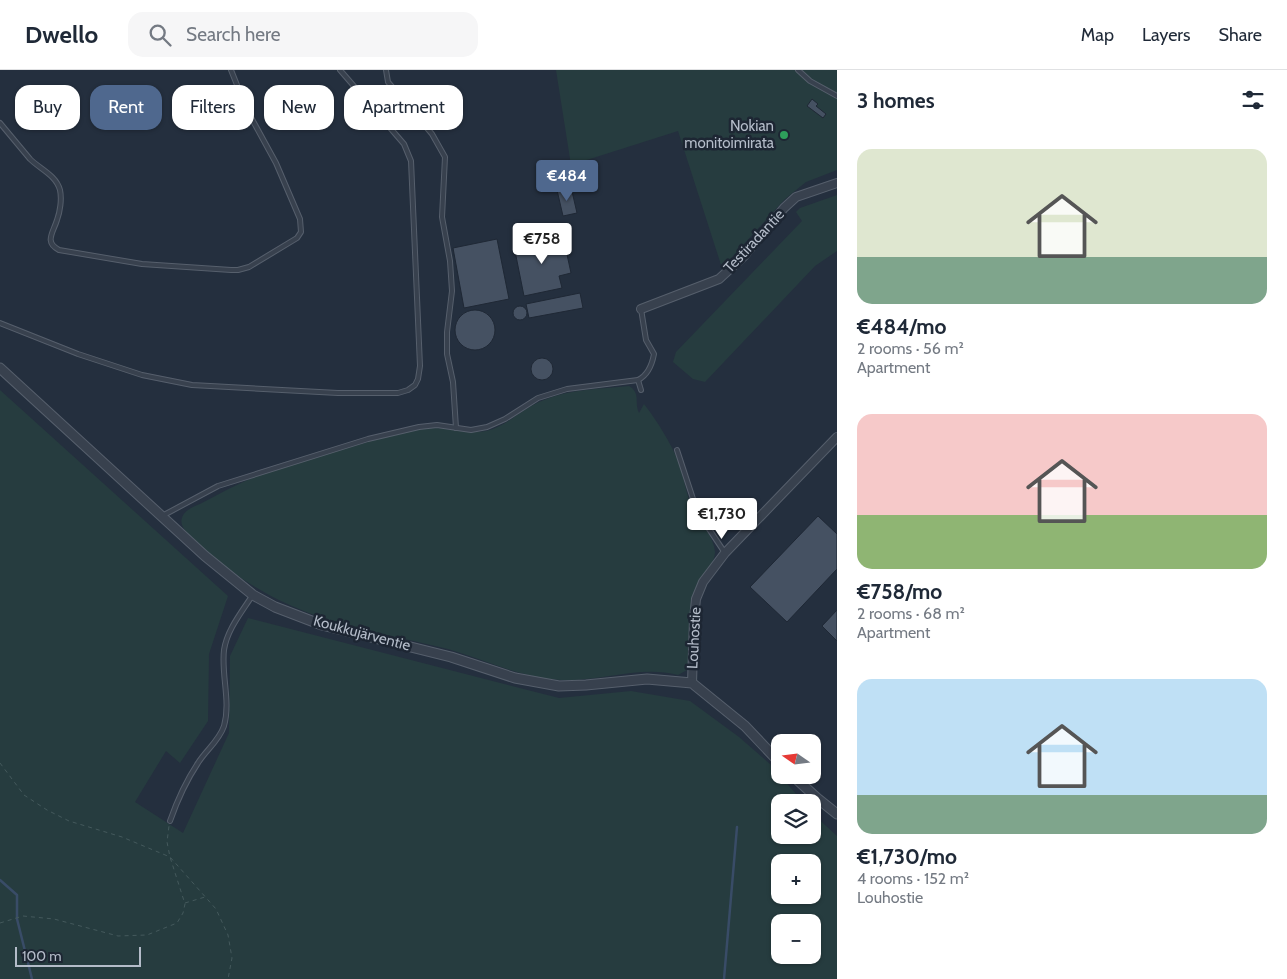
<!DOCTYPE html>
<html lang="en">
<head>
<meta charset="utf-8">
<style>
	:root { --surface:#fff; --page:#f6f6f7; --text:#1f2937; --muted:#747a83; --line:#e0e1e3; --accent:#4f688e }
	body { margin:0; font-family:Cabin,sans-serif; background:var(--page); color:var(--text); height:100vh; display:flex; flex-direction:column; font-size:19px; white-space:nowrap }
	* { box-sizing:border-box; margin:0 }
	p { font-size:16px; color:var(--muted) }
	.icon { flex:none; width:28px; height:28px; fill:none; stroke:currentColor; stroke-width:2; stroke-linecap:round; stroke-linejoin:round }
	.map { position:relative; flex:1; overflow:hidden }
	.panel { display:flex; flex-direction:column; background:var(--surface); width:450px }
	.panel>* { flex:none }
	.hud { position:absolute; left:15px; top:15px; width:475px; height:45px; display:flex; gap:10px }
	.needle { width:32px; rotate:284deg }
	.buttons { position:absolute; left:771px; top:664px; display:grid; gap:10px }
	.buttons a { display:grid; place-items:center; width:50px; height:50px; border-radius:10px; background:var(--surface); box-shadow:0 1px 4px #0004; font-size:25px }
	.scale { position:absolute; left:15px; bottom:12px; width:126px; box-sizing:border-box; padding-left:5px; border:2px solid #b4bcc9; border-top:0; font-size:14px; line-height:18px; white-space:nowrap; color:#b4bcc9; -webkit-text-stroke:4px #1d2633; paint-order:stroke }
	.price { position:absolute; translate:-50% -42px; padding:0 11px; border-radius:5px; background:#fff; color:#222; font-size:16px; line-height:32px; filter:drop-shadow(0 1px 2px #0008) }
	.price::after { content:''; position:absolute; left:50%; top:30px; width:15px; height:11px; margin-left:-8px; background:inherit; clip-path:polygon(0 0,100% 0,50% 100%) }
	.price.current { background:var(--accent); color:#fff }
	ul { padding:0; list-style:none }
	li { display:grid; align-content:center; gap:10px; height:265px; padding:0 20px }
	li span { display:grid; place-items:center; height:155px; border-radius:15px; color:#555 }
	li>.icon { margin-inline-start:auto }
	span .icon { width:90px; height:90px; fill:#fffc; stroke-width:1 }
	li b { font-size:21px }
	h2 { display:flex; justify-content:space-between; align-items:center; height:60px; padding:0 20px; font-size:21px }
	.pill { padding:0 18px; border-radius:15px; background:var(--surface); box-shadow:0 1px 4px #0004; font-size:18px; line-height:45px }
	.pill.current { background:var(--accent); color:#fff }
	header { display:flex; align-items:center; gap:30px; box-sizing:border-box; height:70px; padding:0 25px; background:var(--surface); border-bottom:1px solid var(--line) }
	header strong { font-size:24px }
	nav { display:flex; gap:28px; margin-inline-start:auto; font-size:18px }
	.search { width:350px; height:45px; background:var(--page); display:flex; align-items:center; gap:12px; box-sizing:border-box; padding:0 18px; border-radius:15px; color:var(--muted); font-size:19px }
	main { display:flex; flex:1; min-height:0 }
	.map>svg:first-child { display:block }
	.green { fill:#263c3f; fill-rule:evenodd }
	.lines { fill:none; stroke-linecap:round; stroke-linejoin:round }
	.stream { stroke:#394c67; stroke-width:2.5 }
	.building { fill:#455162; stroke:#1f2835 }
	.service-casing { stroke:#565f6c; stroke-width:6 }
	.minor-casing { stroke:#565f6c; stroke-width:10 }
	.tertiary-casing { stroke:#565f6c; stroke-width:11 }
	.path { stroke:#44595c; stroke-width:1; stroke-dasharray:4 4; stroke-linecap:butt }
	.service { stroke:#38414e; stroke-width:4 }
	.minor { stroke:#38414e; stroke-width:8 }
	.tertiary { stroke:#38414e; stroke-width:9 }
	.leisure-dot { fill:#2e9e5b; stroke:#1d2633; stroke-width:2 }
	.labels { text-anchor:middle; stroke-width:5; stroke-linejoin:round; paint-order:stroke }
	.poi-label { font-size:15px; fill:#b4bcc9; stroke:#1d2633; text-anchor:end }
	.street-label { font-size:15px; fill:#b4bcc9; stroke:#1d2633 }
</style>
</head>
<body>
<header>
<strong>Dwello</strong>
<div class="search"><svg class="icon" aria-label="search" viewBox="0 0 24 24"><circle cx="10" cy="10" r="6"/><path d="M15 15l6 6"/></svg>Search here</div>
<nav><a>Map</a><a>Layers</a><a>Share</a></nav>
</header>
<main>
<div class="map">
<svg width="837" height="909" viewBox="0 0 837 909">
	<rect width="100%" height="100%" fill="#242f3e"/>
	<g class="green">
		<polygon points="556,0 837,0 837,100 806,112 785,129 722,198 678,61 571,95"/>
		<polygon points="837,125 837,181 815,196 705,312 693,309 673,292 676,282 802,151 796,142 800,138"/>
		<path d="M629,316C641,323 634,332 639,343L644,334C657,351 671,373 679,393C684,408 686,424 692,437C699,451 714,466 715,482C715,494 702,505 698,515C687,540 689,568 688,595L687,600L678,605C640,595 600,612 561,610C521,608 486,590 448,579C408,569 367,562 329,550C279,534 239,511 201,476C195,470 178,458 182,448C184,440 195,436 202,433C223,422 244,410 267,402C291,394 316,388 340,380C366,373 393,364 419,359C442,355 463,365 486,361C508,356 522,338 544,330C571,319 600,319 629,316Z"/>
		<path d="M0,320L228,526L209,584L208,651L180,693L166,681L135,732L183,763L229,663L230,586L248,548L559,628L631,621L690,631L739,667L770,694L803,732H780V765H812L813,744L837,766V909H0ZM780,792H812V825H780ZM780,852H812V885H780Z"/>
	</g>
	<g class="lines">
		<g class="stream">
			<polyline points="0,810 17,825 17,849 32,909"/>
			<polyline points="724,909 737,757"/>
		</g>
	</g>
	<g class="building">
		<polygon points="812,29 818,34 816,36 826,44 823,48 807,36"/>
		<polygon points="571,117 577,143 563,146 557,120"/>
		<polygon points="563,166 571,203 559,206 562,218 524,226 514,176"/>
		<polygon points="497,169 509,229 464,238 453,178"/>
		<polygon points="580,223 583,238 529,248 526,234"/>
		<circle cx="520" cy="243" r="7"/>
		<circle cx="475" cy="260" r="20"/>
		<circle cx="542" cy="299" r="11"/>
		<polygon points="818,446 837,464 837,499 787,552 750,517"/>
		<polygon points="837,540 837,571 822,556"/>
	</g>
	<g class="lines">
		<defs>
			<g id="service">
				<polyline points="386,0 388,12 432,64 445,87 442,147 450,191 452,221 447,262 447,284 453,312 456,358"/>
				<polyline points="798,0 810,11 837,26"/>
				<path d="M0,53C10,65 20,77 30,89C40,99 56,105 60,120C62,129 60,142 57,150C53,163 44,172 59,180L142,194L231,200H238L249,197L297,168L301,162L300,149L276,93L247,40L231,0"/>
				<polyline points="0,253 78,284 142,305 192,315 338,323 398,323 408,320 415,315 418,309 420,296 411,91 404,74 340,0"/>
				<polyline points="638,310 641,320"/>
				<polyline points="677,380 697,441 725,483"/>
				<path d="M162,446L218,416L368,369L419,357L437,355L471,360L487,357L505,349L538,328L567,319L638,310C648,305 652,295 654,284L646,270L641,239"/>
				<path d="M170,751C177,731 186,711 198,693C206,680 219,671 224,656C231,631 221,605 224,580C227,560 241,543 252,526"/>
			</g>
			<g id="minor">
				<polyline points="641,239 719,209 744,186 784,138 796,127 837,113"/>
				<polyline points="692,613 694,549 696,529 703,512 725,483 837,367"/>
			</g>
			<g id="tertiary">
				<polyline points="0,298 205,486 253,525 275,537 322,555 451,587 515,608 559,616 586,615 647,609 692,613 745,656 780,693"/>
				<polyline points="792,705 817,728 837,744"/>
			</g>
		</defs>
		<use href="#service" class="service-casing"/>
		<use href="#minor" class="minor-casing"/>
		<use href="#tertiary" class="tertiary-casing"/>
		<g class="path">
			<polyline points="0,693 24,725 47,740 69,751 122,767 170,787 216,839 228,865 232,888 228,909"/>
			<polyline points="185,833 205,827"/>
			<polyline points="0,853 23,846 54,849 118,866 147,865 177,853 183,843 185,834 170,787 167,772 169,756"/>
		</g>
		<use href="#service" class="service"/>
		<use href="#minor" class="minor"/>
		<use href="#tertiary" class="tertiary"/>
	</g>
	<circle class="leisure-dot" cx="784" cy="65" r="5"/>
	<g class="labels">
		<g class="poi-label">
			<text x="774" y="61">Nokian<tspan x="774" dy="17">monitoimirata</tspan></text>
		</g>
		<g class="street-label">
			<text transform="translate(754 171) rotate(-47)" y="5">Testiradantie</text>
			<text transform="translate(362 563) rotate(15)" y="5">Koukkujärventie</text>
			<text transform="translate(694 568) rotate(-87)" y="5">Louhostie</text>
		</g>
	</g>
</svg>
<div class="buttons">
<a><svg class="needle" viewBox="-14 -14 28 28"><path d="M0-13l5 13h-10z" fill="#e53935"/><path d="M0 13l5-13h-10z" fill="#747a83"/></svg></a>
<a><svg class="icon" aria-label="layers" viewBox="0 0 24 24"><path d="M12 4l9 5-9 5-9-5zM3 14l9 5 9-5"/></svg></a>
<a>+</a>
<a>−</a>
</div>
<div class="scale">100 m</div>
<b class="price current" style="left:567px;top:132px">€484</b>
<b class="price" style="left:542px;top:195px">€758</b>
<b class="price" style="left:722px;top:470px">€1,730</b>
<div class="hud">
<a class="pill">Buy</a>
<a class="pill current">Rent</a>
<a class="pill">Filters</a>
<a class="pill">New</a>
<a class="pill">Apartment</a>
</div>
</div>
<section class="panel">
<h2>3 homes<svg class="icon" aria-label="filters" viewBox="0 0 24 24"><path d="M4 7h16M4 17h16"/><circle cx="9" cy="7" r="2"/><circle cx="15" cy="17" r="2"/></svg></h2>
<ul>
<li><span style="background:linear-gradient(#dfe7d0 70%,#7fa58c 0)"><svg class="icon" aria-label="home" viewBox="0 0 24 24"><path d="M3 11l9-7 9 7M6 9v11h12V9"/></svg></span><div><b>€484/mo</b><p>2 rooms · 56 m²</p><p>Apartment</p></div></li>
<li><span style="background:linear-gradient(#f6c9c9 65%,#8fb573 0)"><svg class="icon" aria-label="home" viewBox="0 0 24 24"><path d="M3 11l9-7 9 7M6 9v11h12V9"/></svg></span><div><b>€758/mo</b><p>2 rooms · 68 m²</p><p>Apartment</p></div></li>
<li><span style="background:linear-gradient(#bfe0f5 75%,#7fa58c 0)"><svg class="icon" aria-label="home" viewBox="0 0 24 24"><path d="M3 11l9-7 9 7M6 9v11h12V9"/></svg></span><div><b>€1,730/mo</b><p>4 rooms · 152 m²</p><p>Louhostie</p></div></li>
</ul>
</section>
</main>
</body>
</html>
